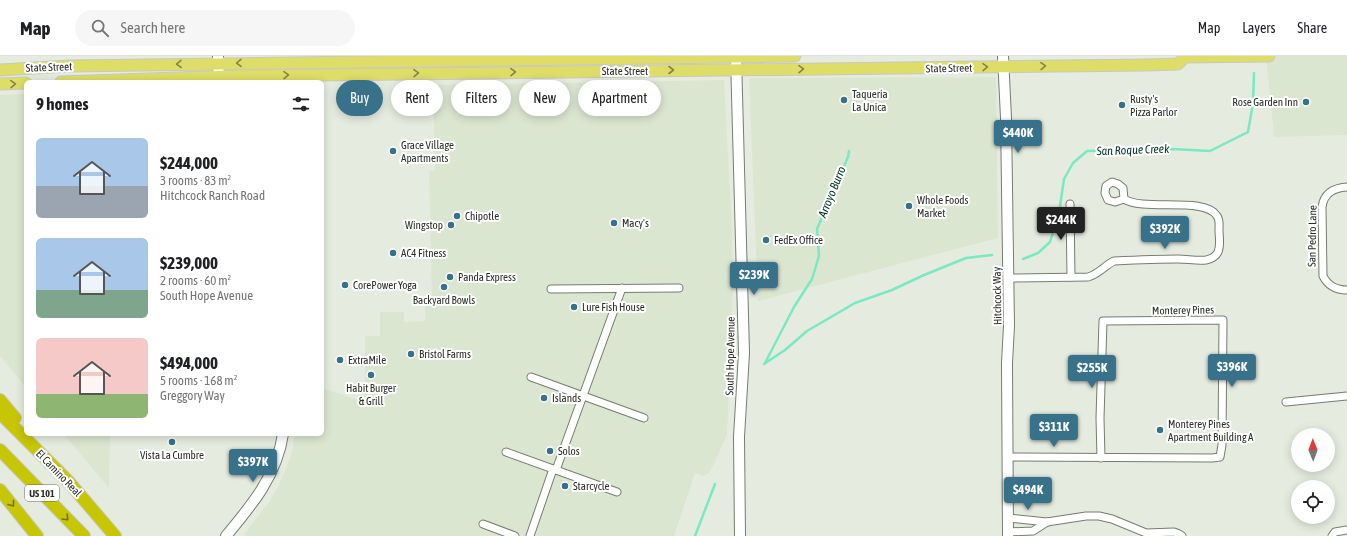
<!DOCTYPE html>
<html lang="en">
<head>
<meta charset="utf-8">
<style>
	:root { --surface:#fff; --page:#f6f6f6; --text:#202124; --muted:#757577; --line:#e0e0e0; --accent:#37718a }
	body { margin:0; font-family:"Asap Condensed",sans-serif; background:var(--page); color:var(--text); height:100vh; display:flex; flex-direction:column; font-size:15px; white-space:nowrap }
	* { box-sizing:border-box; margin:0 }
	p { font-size:13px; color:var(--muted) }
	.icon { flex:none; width:22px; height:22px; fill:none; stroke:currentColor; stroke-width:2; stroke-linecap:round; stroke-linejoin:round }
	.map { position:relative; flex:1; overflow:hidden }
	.details { position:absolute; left:24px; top:24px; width:300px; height:356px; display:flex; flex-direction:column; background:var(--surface); border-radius:6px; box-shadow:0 2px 10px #0003 }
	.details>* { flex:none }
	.guide { position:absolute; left:336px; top:24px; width:380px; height:36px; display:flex; gap:8px }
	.needle { width:26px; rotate:359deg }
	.controls { position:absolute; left:1291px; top:372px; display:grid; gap:8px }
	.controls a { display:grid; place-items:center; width:44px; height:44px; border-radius:50%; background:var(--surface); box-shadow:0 2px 10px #0003; font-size:20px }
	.price { position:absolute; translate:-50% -34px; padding:0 9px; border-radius:4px; background:var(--accent); color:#fff; font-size:13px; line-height:26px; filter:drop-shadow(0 1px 2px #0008) }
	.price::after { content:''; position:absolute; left:50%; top:24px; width:12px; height:9px; margin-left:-6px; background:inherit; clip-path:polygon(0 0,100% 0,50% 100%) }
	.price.on { background:#222; color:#fff }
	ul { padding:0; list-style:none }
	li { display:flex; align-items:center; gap:12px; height:100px; padding:0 12px }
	li span { display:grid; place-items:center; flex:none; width:112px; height:80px; border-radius:6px; color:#555 }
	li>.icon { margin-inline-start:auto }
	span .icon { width:48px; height:48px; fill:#fffc; stroke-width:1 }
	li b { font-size:17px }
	h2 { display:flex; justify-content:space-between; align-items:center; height:48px; padding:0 12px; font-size:17px }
	.pill { padding:0 14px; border-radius:18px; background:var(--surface); box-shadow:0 2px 10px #0003; font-size:14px; line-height:36px }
	.pill.on { background:var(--accent); color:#fff }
	header { display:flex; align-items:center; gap:24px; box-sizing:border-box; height:56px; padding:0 20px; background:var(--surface); border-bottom:1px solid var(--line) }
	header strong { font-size:19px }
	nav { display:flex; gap:22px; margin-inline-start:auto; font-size:14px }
	.search { width:280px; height:36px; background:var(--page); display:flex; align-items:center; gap:10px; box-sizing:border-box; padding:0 14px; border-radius:22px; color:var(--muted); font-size:15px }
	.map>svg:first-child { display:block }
	.built { fill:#dbe6d1 }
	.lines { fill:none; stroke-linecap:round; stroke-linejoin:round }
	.stream { stroke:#79e9c3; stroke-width:2.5 }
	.street-casing { stroke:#767d70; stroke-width:9 }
	.secondary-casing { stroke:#767d70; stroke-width:12 }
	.primary-casing { stroke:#c8c8c7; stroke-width:13 }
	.highway-casing { stroke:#c8c8c7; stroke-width:14 }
	.street { stroke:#fff; stroke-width:7 }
	.secondary { stroke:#fff; stroke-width:10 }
	.primary { stroke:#dddd67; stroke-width:11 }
	.highway { stroke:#c7c602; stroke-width:12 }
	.oneway { stroke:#848548 }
	.oneway2 { stroke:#717217 }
	.poi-dot { fill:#37718a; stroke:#fff; stroke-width:1.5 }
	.labels { text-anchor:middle; stroke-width:4; stroke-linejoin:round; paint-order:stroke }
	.shield { fill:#fff; stroke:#6b6c68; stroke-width:1 }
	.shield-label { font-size:10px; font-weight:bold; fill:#2b2d28 }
	.street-label { font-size:11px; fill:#2b2d28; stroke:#fff }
	.poi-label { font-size:11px; fill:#2b2d28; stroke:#fff; text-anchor:start }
	.water-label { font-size:12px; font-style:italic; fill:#023829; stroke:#fff }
</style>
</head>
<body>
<header>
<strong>Map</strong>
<div class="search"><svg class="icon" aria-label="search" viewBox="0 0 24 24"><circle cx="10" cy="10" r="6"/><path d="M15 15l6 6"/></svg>Search here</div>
<nav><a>Map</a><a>Layers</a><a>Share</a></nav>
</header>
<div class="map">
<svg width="1347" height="480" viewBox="0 0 1347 480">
	<rect width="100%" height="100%" fill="#e5ecdf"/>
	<g class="built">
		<polygon points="1266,0 1347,0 1347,79 1274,81"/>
		<polygon points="996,21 998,182 758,245 749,22"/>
		<polygon points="724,24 732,174 733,230 731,297 727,379 710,416 704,420 695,417 674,480 246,480 244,478 269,446 278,431 291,400 295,378 322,378 322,332 360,344 363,330 365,325 365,280 380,280 380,256 404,256 404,266 425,265 425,246 432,246 429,115 435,115 433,29"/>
		<polygon points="26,38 26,331 0,300 0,39"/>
		<polygon points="64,378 110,378 109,432"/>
	</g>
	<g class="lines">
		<g class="stream">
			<polyline points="1023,203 1038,197 1050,186 1059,157 1064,123 1073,107 1087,95 1173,93 1210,95 1248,76 1253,47 1254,17"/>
			<polyline points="765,307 794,251 812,223 819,200 817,173 848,101 849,95"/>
			<polyline points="764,308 785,294 807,275 855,247 892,234 924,219 966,202 992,199"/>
			<polyline points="695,480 715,428"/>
		</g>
		<defs>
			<g id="street">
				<path d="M1347,131C1333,132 1324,137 1322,151L1323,220C1328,230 1336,234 1347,234"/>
				<polyline points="1070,148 1071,221"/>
				<path d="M1009,222L1088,221C1099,218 1104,210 1114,205C1135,204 1157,203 1178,203C1187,203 1197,205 1206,204C1211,203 1216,200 1218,196C1221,189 1219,181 1219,174C1219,170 1220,164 1217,160C1205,140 1144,156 1124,143L1123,132L1118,128L1112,126L1106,130L1105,137L1108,144L1115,146L1124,143"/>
				<polyline points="551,233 679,232"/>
				<polyline points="531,321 644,362"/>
				<polyline points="1286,346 1347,340"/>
				<polyline points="506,396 617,436"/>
				<polyline points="1008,401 1212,402 1220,401 1222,389 1223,264 1103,265 1100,362 1101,402"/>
				<polyline points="556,414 622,232"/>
				<polyline points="1008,462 1047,466 1086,460 1099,460 1112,463 1146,477 1174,476 1179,478 1182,480"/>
				<polyline points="483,468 515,480"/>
				<polyline points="1008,476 1033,475 1047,466"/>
				<polyline points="530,480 553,413"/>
				<polyline points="1332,480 1335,476 1347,474"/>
			</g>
			<g id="secondary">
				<polyline points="218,0 219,26"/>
				<polyline points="1003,0 1006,62 1009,270 1007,307 1008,480"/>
				<polyline points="736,1 744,297 739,381 740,480"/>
				<path d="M226,480C252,449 277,419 283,378"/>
			</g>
			<g id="primary">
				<polyline points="0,14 70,10 795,0"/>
				<polyline points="61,26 234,20 1146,9 1178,8 1185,1 1269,0"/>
				<polyline points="0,28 26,27"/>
			</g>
			<g id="highway">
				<polyline points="0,344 15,362"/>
				<polyline points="0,357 68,425 115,480"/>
				<polyline points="0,394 84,480"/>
				<polyline points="0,434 37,480"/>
			</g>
		</defs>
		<use href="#street" class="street-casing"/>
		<use href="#secondary" class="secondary-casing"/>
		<use href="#primary" class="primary-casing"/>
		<use href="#highway" class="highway-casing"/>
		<use href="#street" class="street"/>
		<use href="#secondary" class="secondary"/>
		<use href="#primary" class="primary"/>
		<use href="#highway" class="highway"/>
	</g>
	<defs><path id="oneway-chevron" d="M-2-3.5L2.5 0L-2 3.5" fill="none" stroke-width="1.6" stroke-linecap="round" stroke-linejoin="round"/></defs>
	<g class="oneway">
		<use href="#oneway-chevron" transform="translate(239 7) rotate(179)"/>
		<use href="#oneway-chevron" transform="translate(179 8) rotate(179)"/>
		<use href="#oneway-chevron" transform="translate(1043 10) rotate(-1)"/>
		<use href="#oneway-chevron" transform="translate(985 11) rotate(-1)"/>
		<use href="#oneway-chevron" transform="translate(801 13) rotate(-1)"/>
		<use href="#oneway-chevron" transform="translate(671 14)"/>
		<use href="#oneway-chevron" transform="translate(513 16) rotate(-1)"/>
		<use href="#oneway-chevron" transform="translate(416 17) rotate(-1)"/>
		<use href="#oneway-chevron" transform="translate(286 19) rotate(-1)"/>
		<use href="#oneway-chevron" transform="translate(13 28) rotate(-2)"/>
	</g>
	<g class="oneway2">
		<use href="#oneway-chevron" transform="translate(12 448) rotate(52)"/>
		<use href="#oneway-chevron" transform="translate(66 462) rotate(46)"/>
	</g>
	<g class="poi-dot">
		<circle cx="844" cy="44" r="4"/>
		<circle cx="1306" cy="46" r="4"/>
		<circle cx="1122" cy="49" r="4"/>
		<circle cx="393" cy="95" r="4"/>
		<circle cx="909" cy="150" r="4"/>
		<circle cx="457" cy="160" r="4"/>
		<circle cx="614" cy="167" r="4"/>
		<circle cx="451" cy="169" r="4"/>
		<circle cx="766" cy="184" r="4"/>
		<circle cx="393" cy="197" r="4"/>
		<circle cx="450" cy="221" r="4"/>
		<circle cx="345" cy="229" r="4"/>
		<circle cx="444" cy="231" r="4"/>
		<circle cx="574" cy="251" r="4"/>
		<circle cx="411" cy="298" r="4"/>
		<circle cx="340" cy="304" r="4"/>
		<circle cx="371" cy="319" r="4"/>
		<circle cx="544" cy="342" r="4"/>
		<circle cx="1160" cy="374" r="4"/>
		<circle cx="172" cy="386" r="4"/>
		<circle cx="550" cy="395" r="4"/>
		<circle cx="565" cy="430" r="4"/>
	</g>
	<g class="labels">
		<rect class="shield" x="25" y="429" width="34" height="16" rx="3"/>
		<g class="shield-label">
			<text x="42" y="441">US 101</text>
		</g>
		<g class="street-label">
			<text transform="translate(49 11) rotate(-2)" y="4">State Street</text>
			<text transform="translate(949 12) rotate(-1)" y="4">State Street</text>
			<text x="625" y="19">State Street</text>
			<text transform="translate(1312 180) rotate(-89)" y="4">San Pedro Lane</text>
			<text transform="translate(997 240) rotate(-91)" y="4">Hitchcock Way</text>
			<text transform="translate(1183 254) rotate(-1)" y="4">Monterey Pines</text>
			<text transform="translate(730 300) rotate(-89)" y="4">South Hope Avenue</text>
			<text transform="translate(59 417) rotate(46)" y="4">El Camino Real</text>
		</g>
		<g class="poi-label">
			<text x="852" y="42">Taqueria<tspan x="852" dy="13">La Unica</tspan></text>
			<text x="1130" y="47">Rusty's<tspan x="1130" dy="13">Pizza Parlor</tspan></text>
			<text x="1298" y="50" text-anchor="end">Rose Garden Inn</text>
			<text x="401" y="93">Grace Village<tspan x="401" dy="13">Apartments</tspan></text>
			<text x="917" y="148">Whole Foods<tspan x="917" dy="13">Market</tspan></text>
			<text x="465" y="164">Chipotle</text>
			<text x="622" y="171">Macy's</text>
			<text x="443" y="173" text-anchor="end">Wingstop</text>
			<text x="774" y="188">FedEx Office</text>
			<text x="401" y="201">AC4 Fitness</text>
			<text x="458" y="225">Panda Express</text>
			<text x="353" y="233">CorePower Yoga</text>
			<text x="444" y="248" text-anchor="middle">Backyard Bowls</text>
			<text x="582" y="255">Lure Fish House</text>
			<text x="419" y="302">Bristol Farms</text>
			<text x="348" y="308">ExtraMile</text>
			<text x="371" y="336" text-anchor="middle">Habit Burger<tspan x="371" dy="13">&amp; Grill</tspan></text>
			<text x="552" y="346">Islands</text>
			<text x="1168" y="372">Monterey Pines<tspan x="1168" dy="13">Apartment Building A</tspan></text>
			<text x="558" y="399">Solos</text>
			<text x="172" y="403" text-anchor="middle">Vista La Cumbre</text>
			<text x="573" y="434">Starcycle</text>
		</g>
		<g class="water-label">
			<text transform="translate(1133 94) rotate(-2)" y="4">San Roque Creek</text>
			<text transform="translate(832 136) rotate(-68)" y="4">Arroyo Burro</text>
		</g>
	</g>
</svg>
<div class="controls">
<a><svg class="needle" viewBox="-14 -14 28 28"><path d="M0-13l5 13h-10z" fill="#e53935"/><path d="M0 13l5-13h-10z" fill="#757577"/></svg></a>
<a><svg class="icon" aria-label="locate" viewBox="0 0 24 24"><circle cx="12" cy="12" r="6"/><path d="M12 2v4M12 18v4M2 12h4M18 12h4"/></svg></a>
</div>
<b class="price" style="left:1018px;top:98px">$440K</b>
<b class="price on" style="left:1061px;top:185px">$244K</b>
<b class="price" style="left:1165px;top:194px">$392K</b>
<b class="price" style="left:754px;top:240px">$239K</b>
<b class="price" style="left:1232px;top:332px">$396K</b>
<b class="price" style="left:1092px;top:333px">$255K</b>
<b class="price" style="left:1054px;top:392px">$311K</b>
<b class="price" style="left:253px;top:427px">$397K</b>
<b class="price" style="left:1028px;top:455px">$494K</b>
<div class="guide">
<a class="pill on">Buy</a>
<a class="pill">Rent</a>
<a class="pill">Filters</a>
<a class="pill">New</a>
<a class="pill">Apartment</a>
</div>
<section class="details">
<h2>9 homes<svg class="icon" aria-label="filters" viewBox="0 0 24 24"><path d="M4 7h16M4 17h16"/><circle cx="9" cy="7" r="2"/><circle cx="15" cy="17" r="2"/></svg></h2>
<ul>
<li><span style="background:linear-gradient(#a9c7e8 60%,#9aa5b1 0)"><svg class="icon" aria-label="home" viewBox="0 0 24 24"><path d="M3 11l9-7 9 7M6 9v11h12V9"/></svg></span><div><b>$244,000</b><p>3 rooms · 83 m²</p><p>Hitchcock Ranch Road</p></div></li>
<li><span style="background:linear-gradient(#a9c7e8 65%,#7fa58c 0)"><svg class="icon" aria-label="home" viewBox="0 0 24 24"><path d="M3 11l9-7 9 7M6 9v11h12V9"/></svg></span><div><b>$239,000</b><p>2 rooms · 60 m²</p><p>South Hope Avenue</p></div></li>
<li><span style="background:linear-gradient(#f6c9c9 70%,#8fb573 0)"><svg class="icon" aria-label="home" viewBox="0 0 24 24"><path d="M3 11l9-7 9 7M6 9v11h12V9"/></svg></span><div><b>$494,000</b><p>5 rooms · 168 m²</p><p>Greggory Way</p></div></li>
</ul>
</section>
</div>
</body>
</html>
